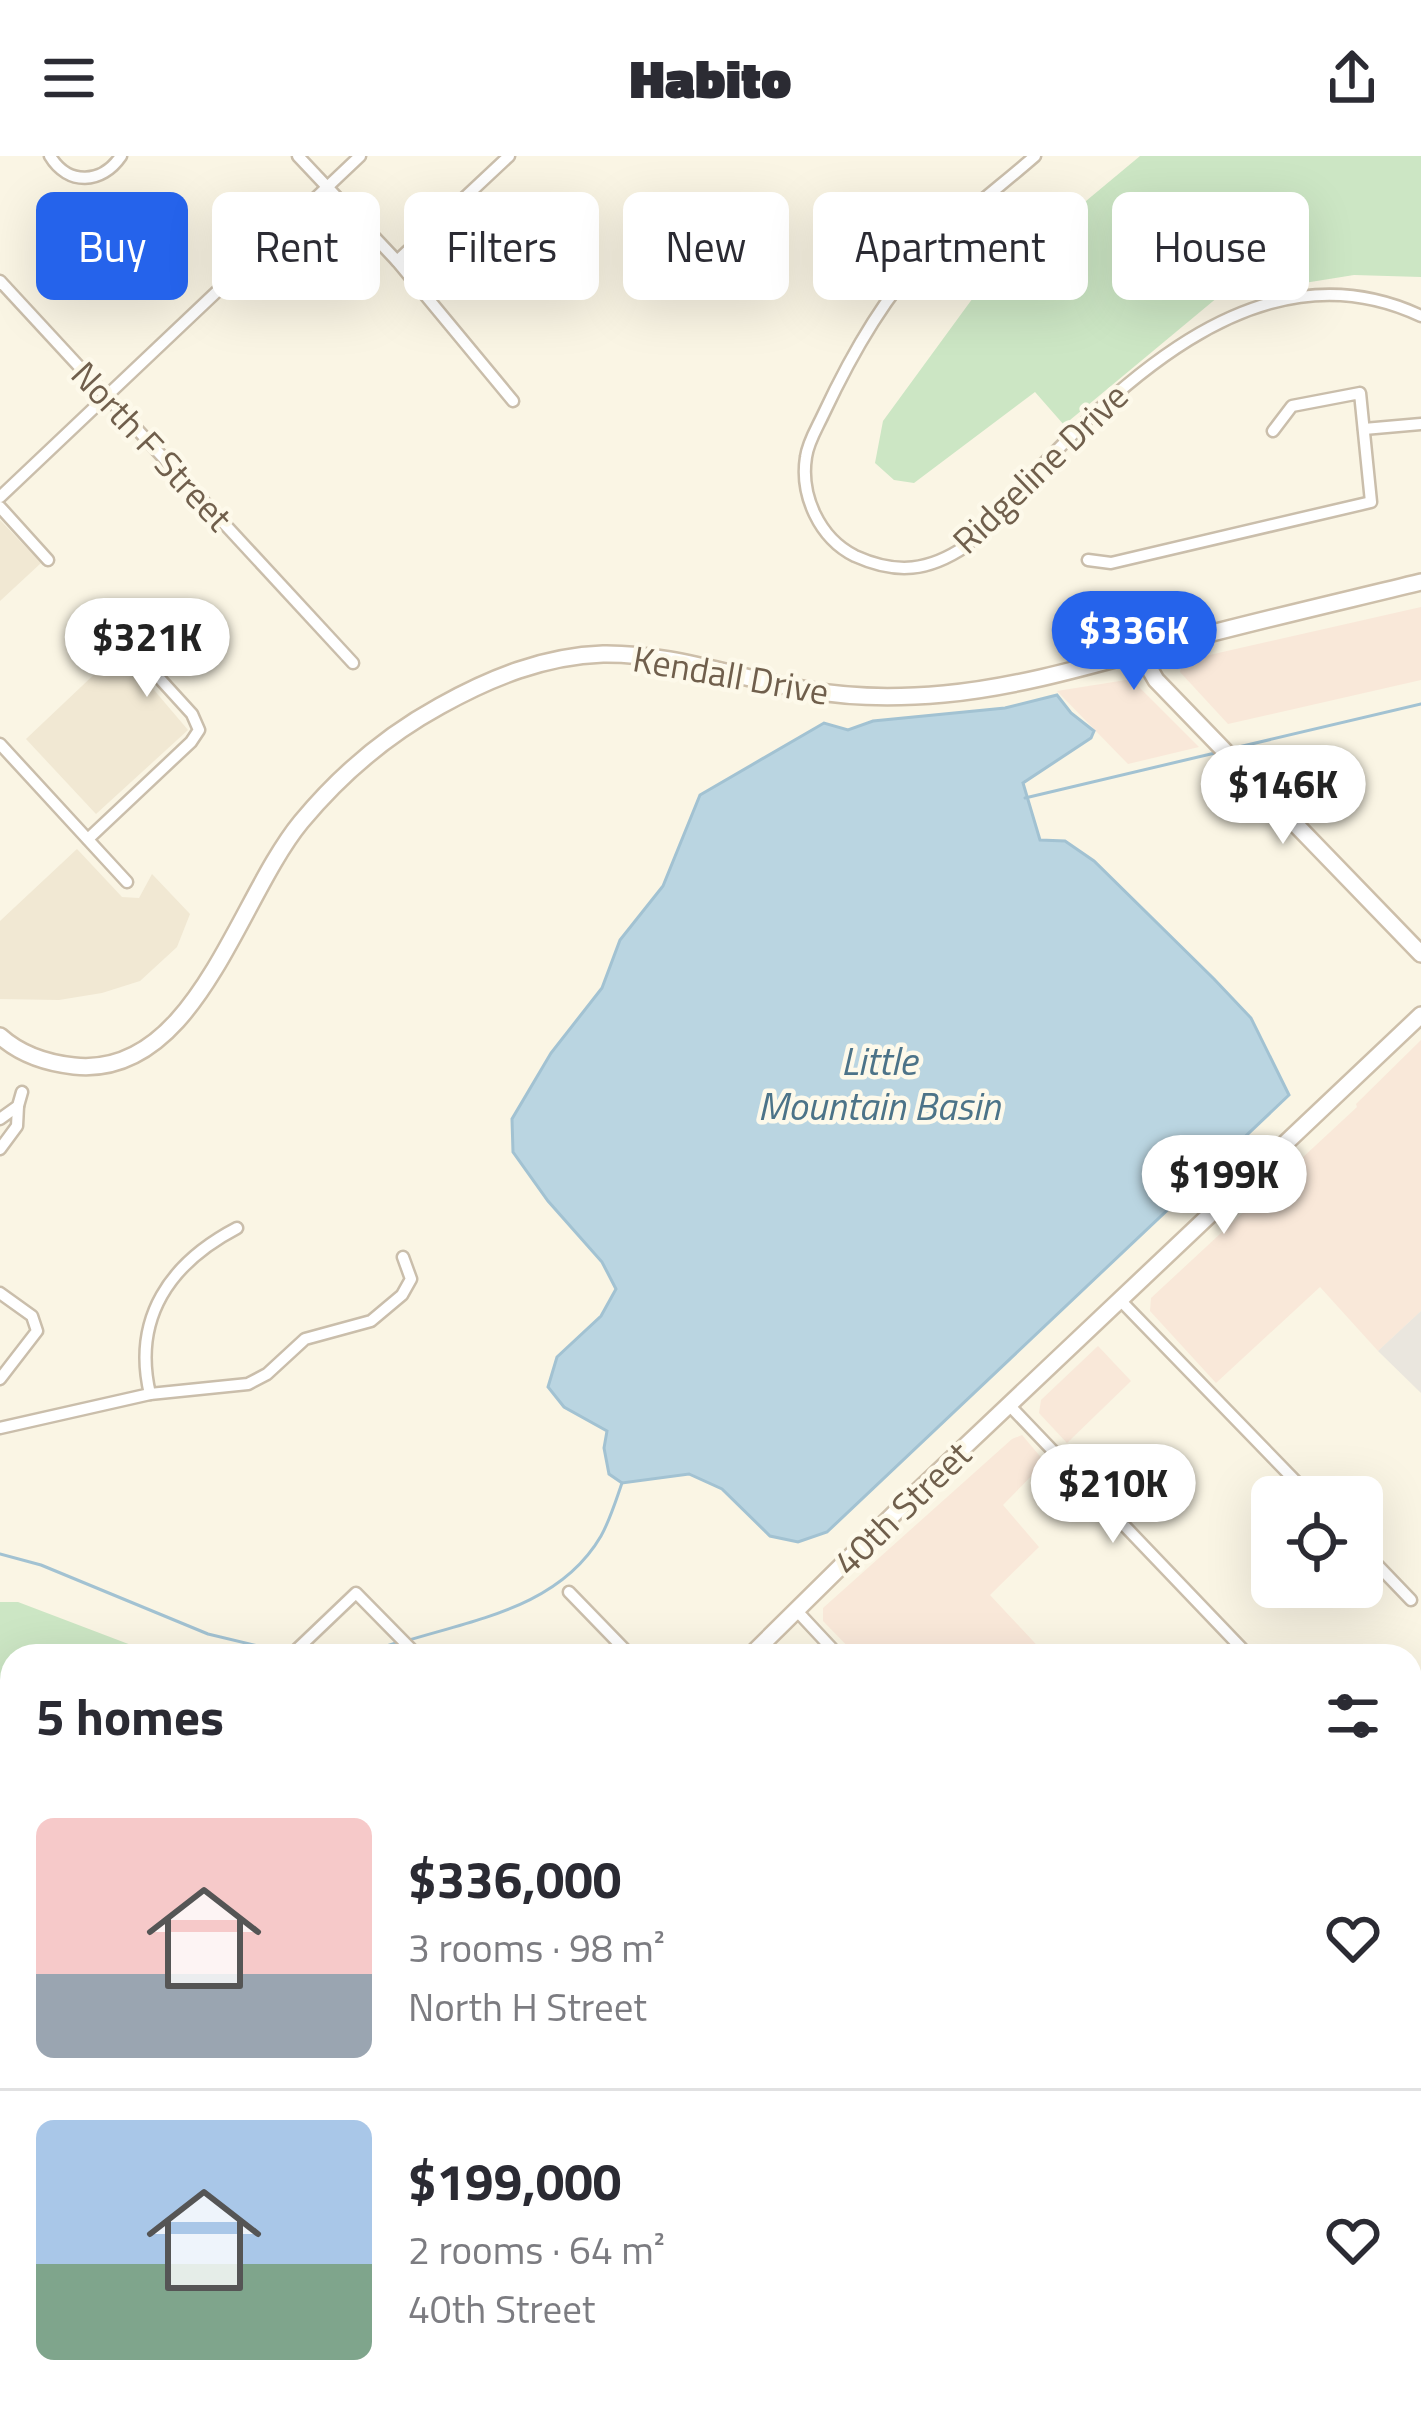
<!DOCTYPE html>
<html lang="en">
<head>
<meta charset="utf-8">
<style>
	:root { --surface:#fff; --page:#f2f2f3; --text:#2b2b33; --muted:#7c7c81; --line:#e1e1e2; --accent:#2563eb }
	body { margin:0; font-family:"Titillium Web",sans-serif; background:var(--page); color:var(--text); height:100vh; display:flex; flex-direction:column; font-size:45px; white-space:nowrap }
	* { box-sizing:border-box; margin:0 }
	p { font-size:39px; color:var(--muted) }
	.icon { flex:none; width:66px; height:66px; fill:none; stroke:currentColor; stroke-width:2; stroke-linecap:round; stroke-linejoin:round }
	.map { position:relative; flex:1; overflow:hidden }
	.side { position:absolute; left:0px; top:1488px; width:1422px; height:771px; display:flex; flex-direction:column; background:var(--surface); border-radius:36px 36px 0 0; box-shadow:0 12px 48px #0002 }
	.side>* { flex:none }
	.banner { position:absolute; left:36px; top:36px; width:1350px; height:108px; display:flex; gap:24px }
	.buttons { position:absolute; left:1251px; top:1320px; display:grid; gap:24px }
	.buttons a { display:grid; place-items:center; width:132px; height:132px; border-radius:18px; background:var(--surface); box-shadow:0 12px 48px #0002; font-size:60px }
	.price { position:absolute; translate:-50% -102px; padding:0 27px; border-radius:42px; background:#fff; color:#222; font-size:39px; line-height:78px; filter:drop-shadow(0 3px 6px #0008) }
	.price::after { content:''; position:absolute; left:50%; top:72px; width:36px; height:27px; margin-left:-18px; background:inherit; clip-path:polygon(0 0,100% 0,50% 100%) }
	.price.selected { background:var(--accent); color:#fff }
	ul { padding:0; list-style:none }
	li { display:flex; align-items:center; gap:36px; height:300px; padding:0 36px }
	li+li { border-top:3px solid var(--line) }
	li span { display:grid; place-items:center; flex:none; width:336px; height:240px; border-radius:18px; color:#555 }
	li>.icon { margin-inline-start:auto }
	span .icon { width:144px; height:144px; fill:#fffc; stroke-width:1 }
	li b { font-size:51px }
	h2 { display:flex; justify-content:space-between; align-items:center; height:144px; padding:0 36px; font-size:51px }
	.pill { padding:0 42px; border-radius:18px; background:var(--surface); box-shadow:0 12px 48px #0002; font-size:42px; line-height:108px }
	.pill.selected { background:var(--accent); color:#fff }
	header { display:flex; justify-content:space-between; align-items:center; height:156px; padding:0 36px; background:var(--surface); font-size:54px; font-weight:800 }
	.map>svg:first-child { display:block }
	.residential { fill:#f1e8d3 }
	.commercial { fill:#f9e8d9 }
	.industrial { fill:#eae6de }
	.green { fill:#cce6c4 }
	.water { fill:#bad5e1; stroke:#a2c2d2; stroke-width:3 }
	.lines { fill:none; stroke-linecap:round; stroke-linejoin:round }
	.stream { stroke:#a2c2d2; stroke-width:3 }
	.street-casing { stroke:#cabeab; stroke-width:15 }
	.secondary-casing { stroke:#cdbfaa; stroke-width:20 }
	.street { stroke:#fff; stroke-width:10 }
	.secondary { stroke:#fff; stroke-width:15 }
	.labels { text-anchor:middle; stroke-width:9; stroke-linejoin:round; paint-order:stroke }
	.street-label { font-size:36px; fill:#705f4c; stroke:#fdf9ea }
	.water-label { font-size:39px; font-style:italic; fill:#4c7388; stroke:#fdf9ea }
</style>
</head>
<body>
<header><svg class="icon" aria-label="menu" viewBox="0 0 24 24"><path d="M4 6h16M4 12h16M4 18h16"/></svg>Habito<svg class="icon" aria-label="share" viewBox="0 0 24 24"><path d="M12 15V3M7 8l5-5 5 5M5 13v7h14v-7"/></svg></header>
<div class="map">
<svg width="1421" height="2258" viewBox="0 0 1421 2258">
	<rect width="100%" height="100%" fill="#faf5e4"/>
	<g class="residential">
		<polygon points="0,364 41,407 0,445"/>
		<polygon points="120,494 188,574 96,658 26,583"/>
		<polygon points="77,693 122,741 139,742 152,718 190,758 177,791 140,825 102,837 59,844 0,843 0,765"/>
		<polygon points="1421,1710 1421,2258 844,2258 856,2247 1410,2247 1410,1720"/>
		<polygon points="714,2247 809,2247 798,2258 724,2258"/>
	</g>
	<g class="commercial">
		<polygon points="1421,451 1421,524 1228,568 1180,516 1183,505"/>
		<polygon points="1126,524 1135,527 1199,591 1128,608 1057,535"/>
		<polygon points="1421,884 1421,1155 1378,1195 1320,1131 1216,1227 1150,1155 1151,1142 1357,951 1356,948"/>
		<polygon points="1098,1190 1131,1225 1067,1287 1039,1257 1041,1244"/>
		<polygon points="1022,1279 1045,1306 1003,1349 1039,1391 990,1439 1047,1500 857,1500 823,1465 823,1452 1012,1283"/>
		<polygon points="42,2247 171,2247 181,2258 30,2258"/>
	</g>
	<polygon class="industrial" points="1421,1155 1421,1237 1378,1195"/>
	<g class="green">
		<polygon points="1140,0 1421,0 1421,121 1354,119 1218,141 1064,269 1035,236 914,327 894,324 875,307 883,265 978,135"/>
		<polygon points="0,1446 18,1446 160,1500 12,1500 12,1656 0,1667"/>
	</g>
	<polygon class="water" points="1057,539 1071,557 1094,575 1091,582 1023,627 1040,684 1065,685 1094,705 1214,823 1251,862 1289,939 827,1376 798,1386 770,1380 722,1333 689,1318 622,1327 609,1318 604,1292 607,1275 564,1251 548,1231 557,1201 601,1160 616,1133 602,1106 548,1045 513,996 512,963 551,897 602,832 620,784 663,730 700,639 824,567 848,574 873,565 1005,552"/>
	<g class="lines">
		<g class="stream">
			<polyline points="1230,593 1421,548"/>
			<polyline points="1025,642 1215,597"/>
			<polyline points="0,1398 41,1409 208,1478 287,1497"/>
			<path d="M406,1485C478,1463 560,1450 601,1380C610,1364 616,1344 622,1327"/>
			<polyline points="355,1500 396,1487"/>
		</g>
		<defs>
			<g id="street">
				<path d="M50,0C68,30 102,28 121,0"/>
				<polyline points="298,0 397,105 513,245"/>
				<path d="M1035,0C1003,28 968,54 938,84C888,134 853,195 823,259C817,272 808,286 806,301C800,339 819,382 855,400C897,419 929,415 966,390C1078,273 1237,73 1421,160"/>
				<polyline points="397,105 509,0"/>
				<polyline points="0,125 353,507"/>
				<polyline points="1364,273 1421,268"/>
				<polyline points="0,341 360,0"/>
				<polyline points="0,351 48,404"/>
				<polyline points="1088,404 1111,407 1371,346 1360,237 1292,250 1273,275"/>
				<polyline points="0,588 127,726"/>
				<polyline points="88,683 191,586 199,574 192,558 130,490"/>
				<polyline points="0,963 18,950 22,936"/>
				<polyline points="0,993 17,970 18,950"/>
				<polyline points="0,1137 32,1160 37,1175 0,1223"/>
				<polyline points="1120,1144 1311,1341"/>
				<path d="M150,1238C132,1162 170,1107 237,1072"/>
				<polyline points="1009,1249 1249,1500"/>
				<polyline points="0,1272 150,1238 248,1228 267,1218 305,1183 371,1165 402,1139 411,1123 403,1101"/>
				<polyline points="1362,1393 1411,1444"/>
				<polyline points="569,1436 631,1500"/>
				<polyline points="797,1455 839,1500"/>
				<polyline points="290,1500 356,1437 418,1500"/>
				<polyline points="1410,1670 1421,1682"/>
				<polyline points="1410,1702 1421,1691"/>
				<polyline points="1410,1889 1421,1901"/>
				<polyline points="0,1957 12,1970"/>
				<polyline points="1410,2108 1421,2120"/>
				<polyline points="0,2178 12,2190"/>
				<polyline points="275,2247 285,2258"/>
				<polyline points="473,2247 483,2258"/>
				<polyline points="871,2247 881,2258"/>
				<polyline points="1128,2247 1138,2258"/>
				<polyline points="1333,2247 1344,2258"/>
				<polyline points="824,2258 835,2247"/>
				<polyline points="1261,2258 1273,2247"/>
			</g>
			<g id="secondary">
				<polyline points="1140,496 1156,524 1421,798"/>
				<path d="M0,880C21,899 46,907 74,910C195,923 237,744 301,666C340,619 387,579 440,550C490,522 544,500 603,498C673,497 739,523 808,534C852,542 899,542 944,538C1021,531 1099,507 1174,487C1256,465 1339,446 1421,426"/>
				<polyline points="750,1500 902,1350 1421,859"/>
				<polyline points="0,1755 12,1762"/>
				<polyline points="612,2247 622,2258"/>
				<polyline points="0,2252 12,2240"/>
			</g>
		</defs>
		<use href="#street" class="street-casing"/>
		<use href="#secondary" class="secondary-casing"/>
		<use href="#street" class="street"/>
		<use href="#secondary" class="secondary"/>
	</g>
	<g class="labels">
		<g class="street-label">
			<text transform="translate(152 290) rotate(47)" y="13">North F Street</text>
			<text transform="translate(1040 312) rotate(-44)" y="13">Ridgeline Drive</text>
			<text transform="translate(731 519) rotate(10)" y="13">Kendall Drive</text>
			<text transform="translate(902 1352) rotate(-44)" y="13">40th Street</text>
		</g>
		<g class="water-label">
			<text x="879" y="919">Little<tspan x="879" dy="45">Mountain Basin</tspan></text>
		</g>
	</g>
</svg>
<div class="buttons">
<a><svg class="icon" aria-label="locate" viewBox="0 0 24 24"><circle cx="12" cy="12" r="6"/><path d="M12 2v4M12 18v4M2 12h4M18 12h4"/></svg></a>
</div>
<b class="price selected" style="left:1134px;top:537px">$336K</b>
<b class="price" style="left:147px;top:544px">$321K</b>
<b class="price" style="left:1283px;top:691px">$146K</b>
<b class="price" style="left:1224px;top:1081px">$199K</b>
<b class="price" style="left:1113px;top:1390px">$210K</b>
<div class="banner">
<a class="pill selected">Buy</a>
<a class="pill">Rent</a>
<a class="pill">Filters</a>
<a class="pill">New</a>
<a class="pill">Apartment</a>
<a class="pill">House</a>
</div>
<section class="side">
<h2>5 homes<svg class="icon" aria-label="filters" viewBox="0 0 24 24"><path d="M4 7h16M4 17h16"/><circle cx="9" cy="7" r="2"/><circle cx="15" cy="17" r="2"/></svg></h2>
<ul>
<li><span style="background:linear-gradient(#f6c9c9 65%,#9aa5b1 0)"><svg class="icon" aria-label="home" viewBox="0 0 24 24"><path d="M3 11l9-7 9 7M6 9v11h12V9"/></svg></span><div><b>$336,000</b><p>3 rooms · 98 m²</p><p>North H Street</p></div><svg class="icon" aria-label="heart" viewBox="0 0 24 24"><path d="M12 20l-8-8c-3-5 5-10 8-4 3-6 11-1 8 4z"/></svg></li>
<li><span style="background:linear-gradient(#a9c7e8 60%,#7fa58c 0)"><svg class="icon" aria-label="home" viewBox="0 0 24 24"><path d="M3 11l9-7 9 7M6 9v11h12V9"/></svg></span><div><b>$199,000</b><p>2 rooms · 64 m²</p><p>40th Street</p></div><svg class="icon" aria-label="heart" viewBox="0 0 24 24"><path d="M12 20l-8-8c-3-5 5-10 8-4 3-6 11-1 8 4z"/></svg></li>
</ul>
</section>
</div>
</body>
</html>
